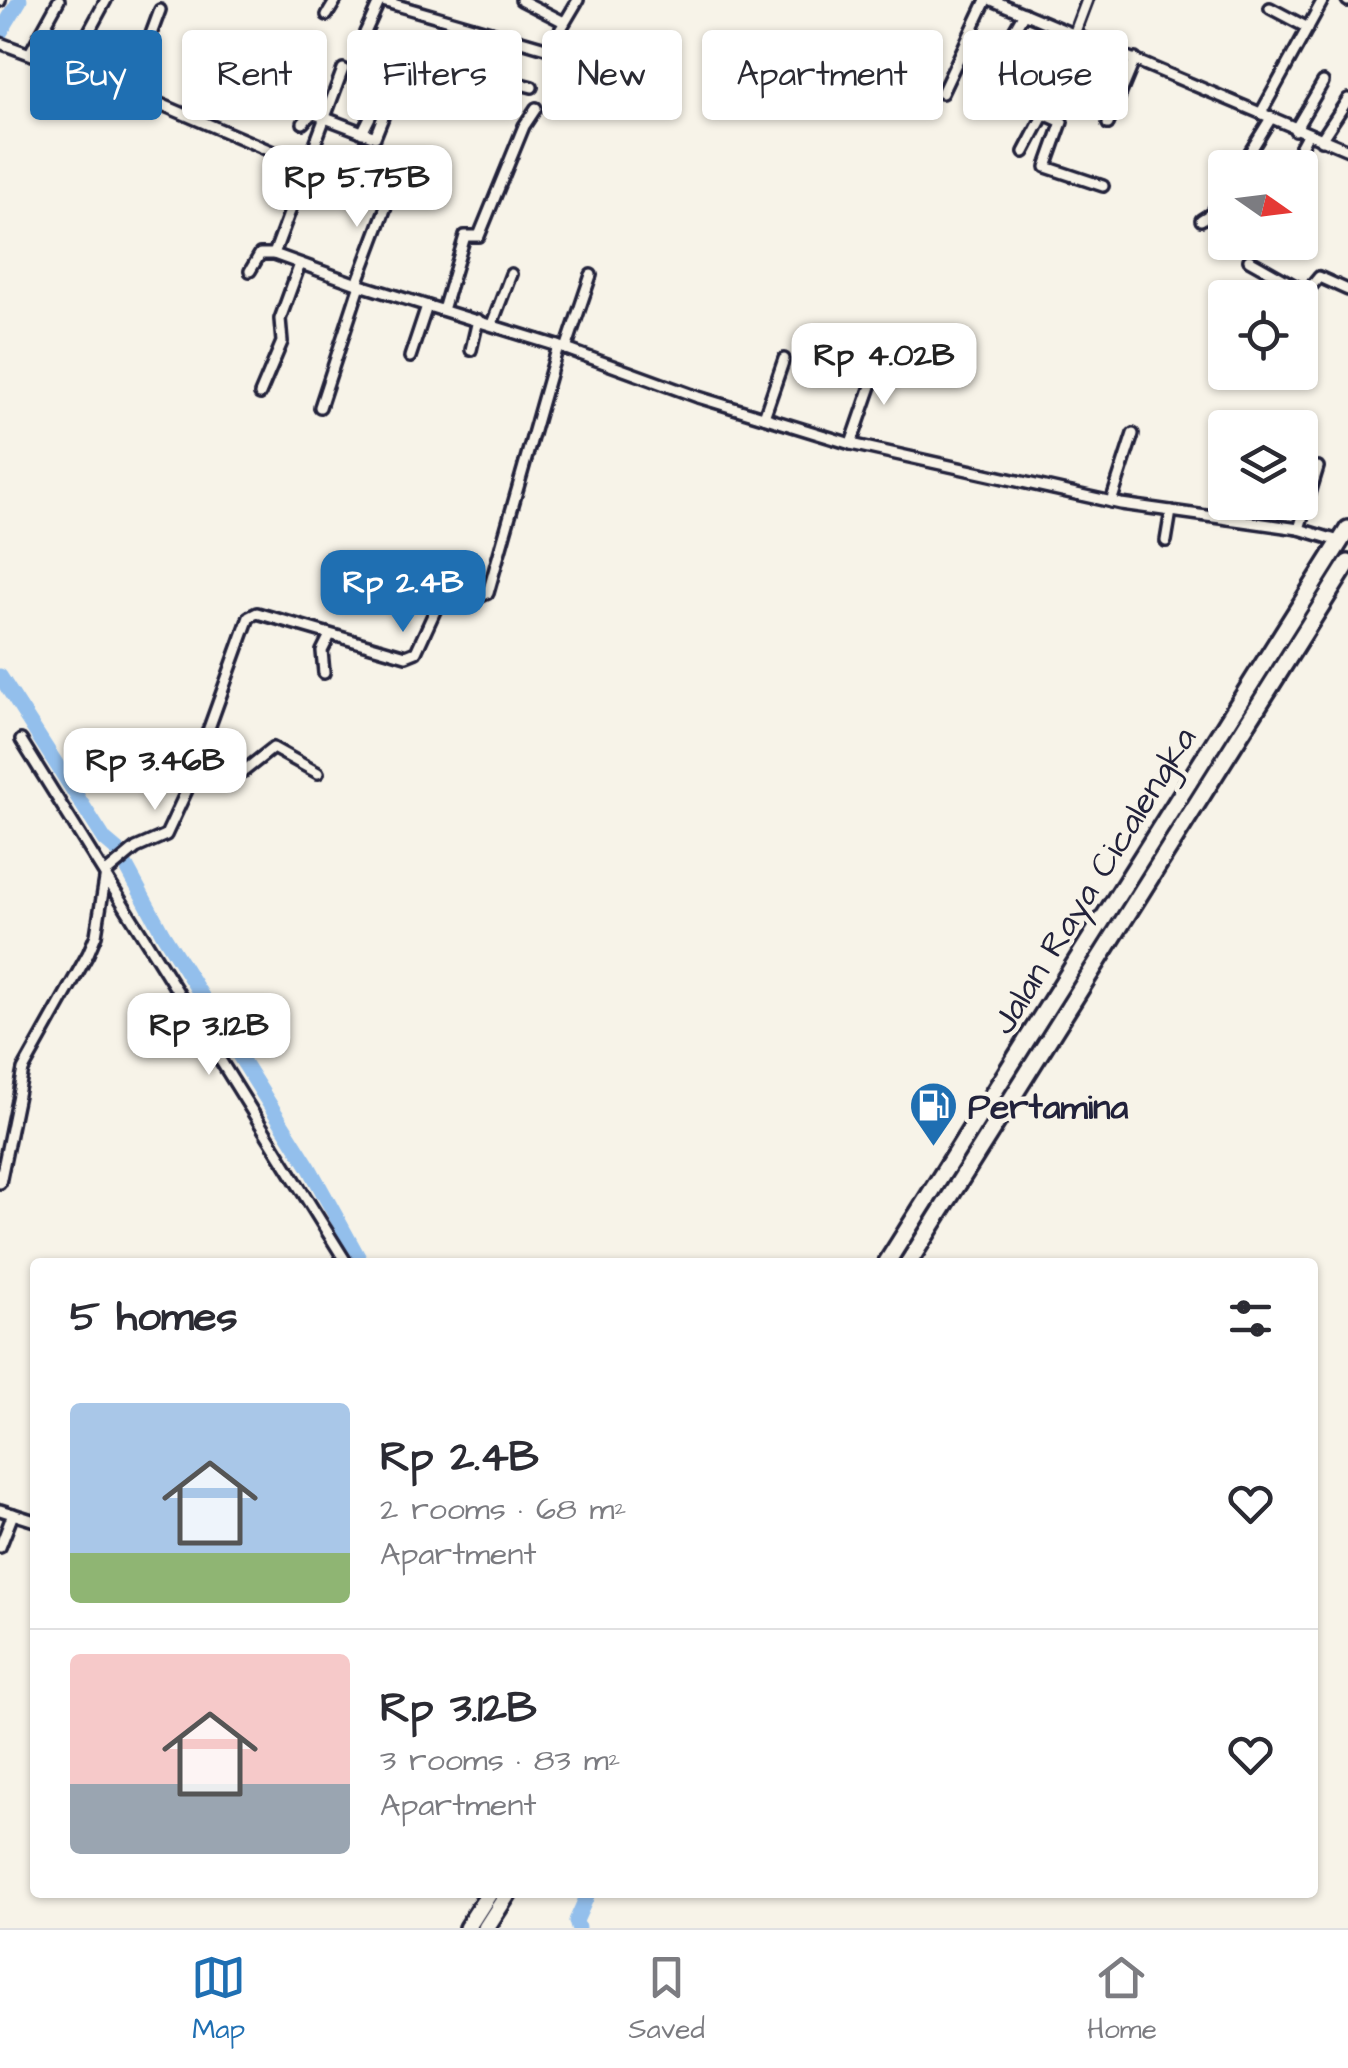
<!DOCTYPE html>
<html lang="en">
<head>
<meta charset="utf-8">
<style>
	:root { --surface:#fff; --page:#f2f2f3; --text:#2b2b33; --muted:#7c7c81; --line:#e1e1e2; --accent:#1f6fb2 }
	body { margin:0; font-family:"Architects Daughter",sans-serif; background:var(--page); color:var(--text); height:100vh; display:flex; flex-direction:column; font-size:38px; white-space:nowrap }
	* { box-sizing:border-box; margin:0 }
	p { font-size:32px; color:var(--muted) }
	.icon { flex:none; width:55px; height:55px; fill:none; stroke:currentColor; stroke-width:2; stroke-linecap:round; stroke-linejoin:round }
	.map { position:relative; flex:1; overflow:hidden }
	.side { position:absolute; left:30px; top:1258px; width:1288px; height:640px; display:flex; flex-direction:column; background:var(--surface); border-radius:10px; box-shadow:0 2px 8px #0004 }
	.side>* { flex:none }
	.top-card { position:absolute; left:30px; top:30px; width:1290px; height:90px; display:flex; gap:20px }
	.needle { width:65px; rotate:104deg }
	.controls { position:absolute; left:1208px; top:150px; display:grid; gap:20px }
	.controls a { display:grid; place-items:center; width:110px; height:110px; border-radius:10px; background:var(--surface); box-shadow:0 2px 8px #0004; font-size:50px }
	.price { position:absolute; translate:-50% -85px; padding:0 22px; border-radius:20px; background:#fff; color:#222; font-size:32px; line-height:65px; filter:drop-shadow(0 2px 5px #0008) }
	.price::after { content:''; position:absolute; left:50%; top:60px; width:30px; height:22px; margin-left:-15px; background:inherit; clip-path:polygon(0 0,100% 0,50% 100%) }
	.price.active { background:var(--accent); color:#fff }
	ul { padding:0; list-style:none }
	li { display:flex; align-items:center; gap:30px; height:250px; padding:0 40px }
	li+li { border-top:2px solid var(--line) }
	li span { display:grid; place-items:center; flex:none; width:280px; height:200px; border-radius:10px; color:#555 }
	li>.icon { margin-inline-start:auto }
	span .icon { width:120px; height:120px; fill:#fffc; stroke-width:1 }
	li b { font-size:42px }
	h2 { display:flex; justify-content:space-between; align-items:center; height:120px; padding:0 40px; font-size:42px }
	.chip { padding:0 35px; border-radius:10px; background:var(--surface); box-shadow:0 2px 8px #0004; font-size:35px; line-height:90px }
	.chip.active { background:var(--accent); color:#fff }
	.dock { display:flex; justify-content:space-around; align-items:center; height:140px; border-top:2px solid var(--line); background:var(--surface); font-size:28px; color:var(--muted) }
	.dock a { display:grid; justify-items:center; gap:5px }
	.dock .active { color:var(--accent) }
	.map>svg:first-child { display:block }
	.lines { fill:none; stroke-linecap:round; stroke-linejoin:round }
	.river { stroke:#93bfec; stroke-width:15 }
	.minor-casing { stroke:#22223b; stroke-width:16 }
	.trunk-casing { stroke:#22223b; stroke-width:22 }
	.minor { stroke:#f7f3e8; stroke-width:9 }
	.trunk { stroke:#f7f3e8; stroke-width:15 }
	.labels { text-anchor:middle; stroke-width:9; stroke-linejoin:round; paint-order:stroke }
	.street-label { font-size:35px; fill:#22223b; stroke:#f7f3e8 }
	.poi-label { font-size:35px; font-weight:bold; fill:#22223b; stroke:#f7f3e8; text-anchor:start }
</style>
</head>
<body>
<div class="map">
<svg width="1348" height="1928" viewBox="0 0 1348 1928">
	<rect width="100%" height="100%" fill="#f7f3e8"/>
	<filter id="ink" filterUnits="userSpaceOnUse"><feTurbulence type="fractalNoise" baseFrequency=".01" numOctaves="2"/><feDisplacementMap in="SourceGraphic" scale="20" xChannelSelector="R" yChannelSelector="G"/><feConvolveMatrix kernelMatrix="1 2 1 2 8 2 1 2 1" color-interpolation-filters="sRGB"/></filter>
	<g filter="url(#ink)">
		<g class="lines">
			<g class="river">
				<polyline points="0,33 20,0"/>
				<polyline points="0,676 105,840 118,851 163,934 309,1167 361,1262"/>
				<polyline points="578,1928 576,1921 589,1892"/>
			</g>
			<defs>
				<g id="minor">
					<polyline points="379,0 549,49 578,0"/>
					<polyline points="521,0 564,22"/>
					<polyline points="992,0 1348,150"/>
					<polyline points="1347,0 1348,1"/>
					<polyline points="0,1 0,0"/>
					<polyline points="1270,8 1308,28"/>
					<polyline points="327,15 336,0"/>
					<polyline points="86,37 106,0"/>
					<polyline points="0,43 130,91 308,167"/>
					<polyline points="378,52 377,44 364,35 380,0"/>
					<polyline points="30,53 59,0"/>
					<polyline points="343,69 274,254 357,284 558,346 698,397 851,444 1121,504 1299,529 1339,541"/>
					<polyline points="479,73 532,87"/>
					<polyline points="130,91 160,10"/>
					<polyline points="473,92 491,32"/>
					<polyline points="942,93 986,0"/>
					<polyline points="975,97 1024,13"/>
					<polyline points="1261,113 1323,0"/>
					<polyline points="1044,114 1062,122 1046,167 1103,186"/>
					<polyline points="303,123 312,113 375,137 383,117"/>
					<polyline points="1108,124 1135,59"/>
					<polyline points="1295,130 1323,82"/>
					<polyline points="362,133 391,75"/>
					<polyline points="1321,140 1348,99"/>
					<polyline points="1024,152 1044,114 1087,0"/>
					<polyline points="1240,168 1271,118"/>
					<polyline points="1289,168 1307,135"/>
					<polyline points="305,175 372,198"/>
					<polyline points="361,193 377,157"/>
					<polyline points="1201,220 1212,213 1225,191"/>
					<polyline points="1249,260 1306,292"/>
					<polyline points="250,271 260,254 274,254"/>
					<polyline points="357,284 393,188"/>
					<polyline points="1300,300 1319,277 1348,290"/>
					<polyline points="443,310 465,236 479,236 524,126 536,108"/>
					<polyline points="492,324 511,274"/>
					<polyline points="566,349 591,275"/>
					<polyline points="471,350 478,320"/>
					<polyline points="410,357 427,306"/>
					<polyline points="260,394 282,342 280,319 300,264"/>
					<polyline points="320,407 360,285"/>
					<polyline points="764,417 784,359"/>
					<polyline points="851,444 880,360"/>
					<polyline points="1111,502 1133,434"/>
					<polyline points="1229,519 1232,502"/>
					<polyline points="1299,529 1318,467"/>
					<polyline points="1166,541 1171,511"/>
					<polyline points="410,579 445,589"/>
					<polyline points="324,673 322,651 330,635"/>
					<polyline points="21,740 346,1262"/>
					<polyline points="198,750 244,771 273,748 318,773"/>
					<polyline points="0,1183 23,1070 88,954 96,935 106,873 136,848 166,835 186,792 249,617 257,613 406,656 416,652 445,589 479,597 488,593 558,346"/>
					<polyline points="0,1510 35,1521"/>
					<polyline points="0,1547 13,1514"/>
				</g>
				<g id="trunk">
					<polyline points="887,1262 1348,529"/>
					<polyline points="909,1262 1348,563"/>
					<polyline points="467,1928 490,1892"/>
					<polyline points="486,1928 509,1892"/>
				</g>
			</defs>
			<use href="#minor" class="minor-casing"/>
			<use href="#trunk" class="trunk-casing"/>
			<use href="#minor" class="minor"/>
			<use href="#trunk" class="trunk"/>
		</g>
	</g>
	<defs>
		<symbol id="fuel-pin" viewBox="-11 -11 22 30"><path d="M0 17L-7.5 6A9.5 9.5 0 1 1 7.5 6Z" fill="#1f6fb2" stroke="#f7f3e8"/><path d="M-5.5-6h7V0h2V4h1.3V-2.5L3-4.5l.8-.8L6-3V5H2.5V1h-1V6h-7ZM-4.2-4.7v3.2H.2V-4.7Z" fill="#fff"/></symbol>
	</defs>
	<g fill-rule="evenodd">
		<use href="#fuel-pin" x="906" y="1078" width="55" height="75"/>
	</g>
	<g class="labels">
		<g class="street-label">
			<text transform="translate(1093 880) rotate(-58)" y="12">Jalan Raya Cicalengka</text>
		</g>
		<g class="poi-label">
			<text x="968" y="1118">Pertamina</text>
		</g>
	</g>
</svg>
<div class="controls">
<a><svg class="needle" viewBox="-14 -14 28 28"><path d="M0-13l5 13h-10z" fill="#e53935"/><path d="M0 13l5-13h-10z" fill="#7c7c81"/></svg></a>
<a><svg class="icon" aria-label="locate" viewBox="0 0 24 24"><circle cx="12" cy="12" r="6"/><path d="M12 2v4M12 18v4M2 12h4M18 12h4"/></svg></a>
<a><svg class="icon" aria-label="layers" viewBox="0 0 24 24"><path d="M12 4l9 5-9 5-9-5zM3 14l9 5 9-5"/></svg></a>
</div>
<b class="price" style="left:357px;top:230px">Rp 5.75B</b>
<b class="price" style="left:884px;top:408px">Rp 4.02B</b>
<b class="price active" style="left:403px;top:635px">Rp 2.4B</b>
<b class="price" style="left:155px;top:813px">Rp 3.46B</b>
<b class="price" style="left:209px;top:1078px">Rp 3.12B</b>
<div class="top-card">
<a class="chip active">Buy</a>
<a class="chip">Rent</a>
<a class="chip">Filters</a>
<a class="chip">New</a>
<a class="chip">Apartment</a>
<a class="chip">House</a>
</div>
<section class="side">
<h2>5 homes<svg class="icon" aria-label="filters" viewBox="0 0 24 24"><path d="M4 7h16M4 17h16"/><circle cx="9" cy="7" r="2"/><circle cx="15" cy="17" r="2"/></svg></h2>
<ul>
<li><span style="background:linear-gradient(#a9c7e8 75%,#8fb573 0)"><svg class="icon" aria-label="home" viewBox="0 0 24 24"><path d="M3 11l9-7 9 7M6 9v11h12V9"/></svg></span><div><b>Rp 2.4B</b><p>2 rooms · 68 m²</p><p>Apartment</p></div><svg class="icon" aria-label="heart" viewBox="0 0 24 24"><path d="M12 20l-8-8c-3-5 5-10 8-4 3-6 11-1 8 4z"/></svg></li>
<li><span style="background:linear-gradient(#f6c9c9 65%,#9aa5b1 0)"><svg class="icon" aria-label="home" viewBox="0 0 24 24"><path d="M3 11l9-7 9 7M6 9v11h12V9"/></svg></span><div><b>Rp 3.12B</b><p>3 rooms · 83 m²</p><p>Apartment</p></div><svg class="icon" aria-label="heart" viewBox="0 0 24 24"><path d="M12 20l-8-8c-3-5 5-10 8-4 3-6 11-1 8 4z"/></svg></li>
</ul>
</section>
</div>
<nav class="dock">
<a class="active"><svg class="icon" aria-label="map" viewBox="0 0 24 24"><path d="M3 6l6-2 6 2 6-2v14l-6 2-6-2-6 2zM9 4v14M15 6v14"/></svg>Map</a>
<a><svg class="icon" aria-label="saved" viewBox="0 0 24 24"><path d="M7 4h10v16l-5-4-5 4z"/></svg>Saved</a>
<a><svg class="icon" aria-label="home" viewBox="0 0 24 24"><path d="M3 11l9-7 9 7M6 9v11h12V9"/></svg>Home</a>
</nav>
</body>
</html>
